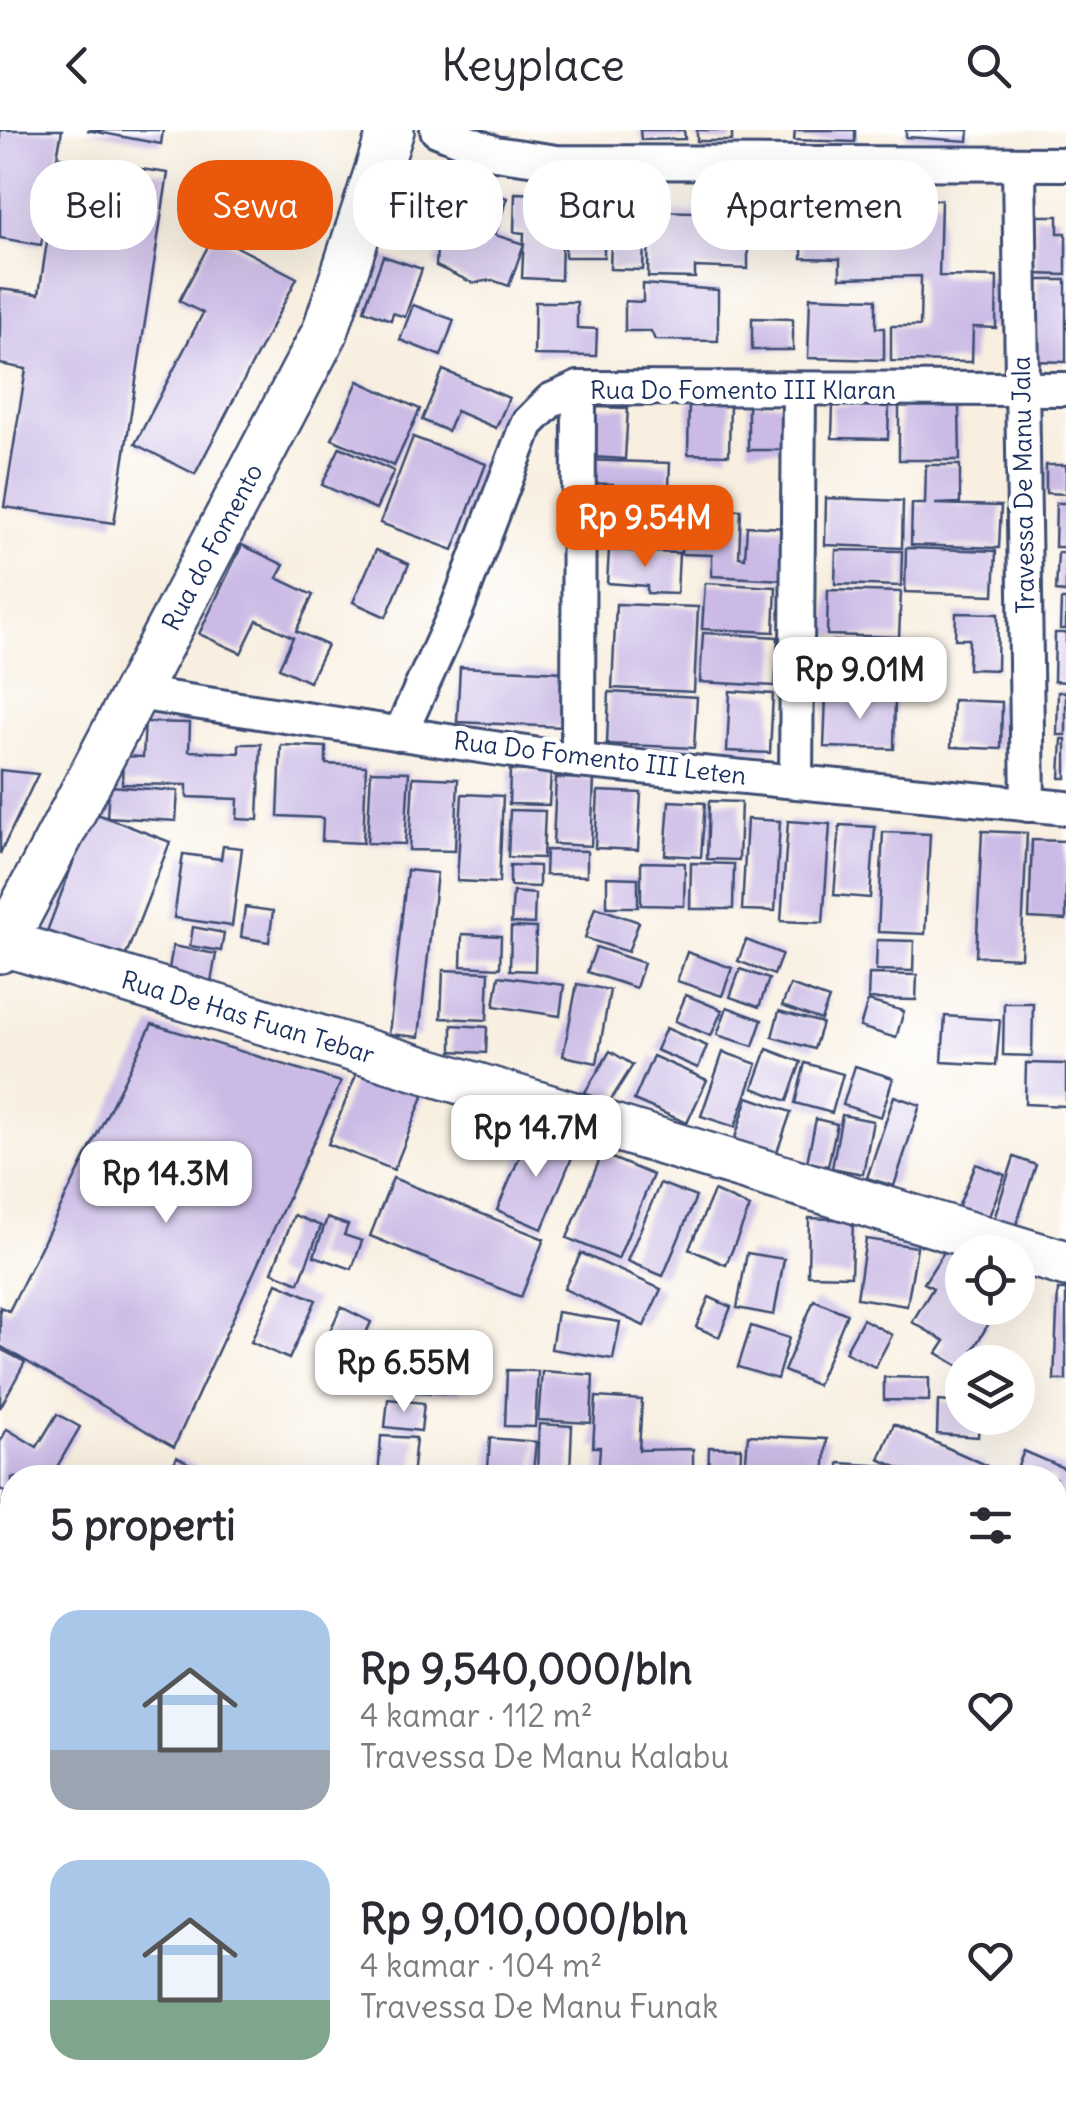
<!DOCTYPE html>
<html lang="id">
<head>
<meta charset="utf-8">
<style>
	:root { --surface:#fff; --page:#f2f2f3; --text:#2b2b33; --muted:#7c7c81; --accent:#ea580c }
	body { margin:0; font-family:Delius,sans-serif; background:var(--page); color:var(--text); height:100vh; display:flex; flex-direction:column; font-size:38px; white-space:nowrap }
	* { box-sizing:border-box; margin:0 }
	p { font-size:32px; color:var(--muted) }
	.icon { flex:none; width:55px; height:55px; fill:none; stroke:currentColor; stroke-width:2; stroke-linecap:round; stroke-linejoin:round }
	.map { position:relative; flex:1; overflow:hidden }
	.details { position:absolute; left:0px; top:1335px; width:1068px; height:642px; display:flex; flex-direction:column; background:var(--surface); border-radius:40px 40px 0 0; box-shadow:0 10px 40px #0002 }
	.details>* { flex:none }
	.banner { position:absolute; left:30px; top:30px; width:1008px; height:90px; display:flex; gap:20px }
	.controls { position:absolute; left:945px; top:1105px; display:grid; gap:20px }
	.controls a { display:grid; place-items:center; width:90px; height:90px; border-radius:50%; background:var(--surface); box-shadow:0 10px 40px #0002; font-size:50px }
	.price { position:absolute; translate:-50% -85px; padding:0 22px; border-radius:20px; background:#fff; color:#222; font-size:32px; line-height:65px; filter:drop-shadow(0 2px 5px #0008) }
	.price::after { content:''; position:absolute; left:50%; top:60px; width:30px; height:22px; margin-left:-15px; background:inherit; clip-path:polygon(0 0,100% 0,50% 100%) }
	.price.active { background:var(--accent); color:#fff }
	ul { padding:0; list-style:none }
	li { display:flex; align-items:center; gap:30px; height:250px; padding:0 50px }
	li span { display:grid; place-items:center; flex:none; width:280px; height:200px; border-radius:30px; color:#555 }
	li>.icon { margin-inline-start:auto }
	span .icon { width:120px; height:120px; fill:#fffc; stroke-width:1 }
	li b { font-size:42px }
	h2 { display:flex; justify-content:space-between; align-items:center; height:120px; padding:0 50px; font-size:42px }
	.pill { padding:0 35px; border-radius:40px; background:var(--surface); box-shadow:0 10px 40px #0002; font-size:35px; line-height:90px }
	.pill.active { background:var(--accent); color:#fff }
	header { display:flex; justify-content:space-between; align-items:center; height:130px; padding:0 50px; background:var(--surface); font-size:45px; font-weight:600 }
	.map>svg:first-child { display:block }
	.building { fill:#cabae5 }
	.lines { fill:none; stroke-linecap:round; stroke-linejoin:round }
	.street-casing { stroke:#3c4c72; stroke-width:38 }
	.secondary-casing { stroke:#3c4c72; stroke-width:50 }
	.street { stroke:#fff; stroke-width:32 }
	.secondary { stroke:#fff; stroke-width:45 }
	.labels { text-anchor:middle; stroke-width:10; stroke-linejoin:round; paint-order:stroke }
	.street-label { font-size:25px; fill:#1b2f5e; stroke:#fff }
</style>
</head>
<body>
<header><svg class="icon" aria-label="back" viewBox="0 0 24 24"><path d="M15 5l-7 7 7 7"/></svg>Keyplace<svg class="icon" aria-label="search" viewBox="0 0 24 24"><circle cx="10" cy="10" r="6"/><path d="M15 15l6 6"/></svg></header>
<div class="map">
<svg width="1066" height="1977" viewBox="0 0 1066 1977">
	<rect width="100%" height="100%" fill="#fff"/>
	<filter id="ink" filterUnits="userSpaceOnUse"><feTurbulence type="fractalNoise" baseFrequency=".01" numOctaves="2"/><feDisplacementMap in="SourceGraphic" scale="20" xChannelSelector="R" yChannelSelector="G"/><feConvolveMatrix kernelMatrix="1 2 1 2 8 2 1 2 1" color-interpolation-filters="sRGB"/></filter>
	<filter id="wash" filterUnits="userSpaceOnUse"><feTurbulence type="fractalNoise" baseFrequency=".0048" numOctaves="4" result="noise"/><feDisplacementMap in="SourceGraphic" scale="40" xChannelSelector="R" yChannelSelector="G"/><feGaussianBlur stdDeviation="2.25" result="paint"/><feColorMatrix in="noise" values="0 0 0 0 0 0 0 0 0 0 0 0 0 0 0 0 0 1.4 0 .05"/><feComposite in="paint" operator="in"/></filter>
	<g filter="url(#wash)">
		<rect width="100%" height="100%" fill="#f8efe0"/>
		<g id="blocks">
			<g class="building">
				<polygon points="0,0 62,0 41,115 0,108"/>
				<polygon points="87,0 163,0 161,14"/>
				<polygon points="640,0 684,0 685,9 641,10"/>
				<rect x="697" y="0" width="35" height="11"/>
				<polygon points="795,0 855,0 855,12 794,10"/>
				<polygon points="906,0 969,0 968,11 906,7"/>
				<polygon points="60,27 168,43 114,393 4,377 26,239 0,234 0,159 39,164"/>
				<polygon points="435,43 507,68 495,105 524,114 509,156 492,150 473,153 436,136 437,118 412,109"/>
				<polygon points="749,55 803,56 803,67 841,68 841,57 888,58 888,68 941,70 939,146 997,147 996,198 973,197 972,232 891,231 891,196 920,196 921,146 840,148 840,129 802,128 802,116 748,114 748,139 695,137 695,148 648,147 649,81 696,82 697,67 750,69"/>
				<polygon points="613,58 646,59 643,140 610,139"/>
				<polygon points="515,63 563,65 561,150 522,148 524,103 514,102"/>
				<polygon points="1035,86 1058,86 1058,103 1066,103 1066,145 1035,144"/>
				<rect x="565" y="103" width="39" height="24"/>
				<polygon points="214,105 297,148 195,344 135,314 203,183 179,171"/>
				<polygon points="383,126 422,139 405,187 393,183 391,190 364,180"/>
				<polygon points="1038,150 1066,150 1066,232 1036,231"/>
				<polygon points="643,154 718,160 718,211 655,210 651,201 625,201 625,171 643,172"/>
				<polygon points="810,167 876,169 876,198 884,198 884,230 808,228"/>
				<polygon points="535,172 577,172 577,198 597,199 596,226 534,225"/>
				<polygon points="413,175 454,190 441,226 400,210"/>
				<polygon points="752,188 793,189 793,220 752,220"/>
				<polygon points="443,240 509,268 496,298 456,281 448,301 422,290"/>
				<polygon points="358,251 420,279 394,336 332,309"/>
				<polygon points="689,270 730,271 729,325 688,324"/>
				<rect x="748" y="274" width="40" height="46"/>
				<polygon points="833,275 889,277 888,309 832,308"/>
				<polygon points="899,276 959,276 960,330 899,330"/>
				<polygon points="594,277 628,278 625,329 592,327"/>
				<polygon points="413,307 486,334 453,420 380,393"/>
				<polygon points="340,317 394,341 376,379 322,355"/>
				<polygon points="585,330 670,333 669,357 647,357 678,358 676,390 612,387 613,354 584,353"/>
				<polygon points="926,335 960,335 960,373 935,374 1001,376 999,418 911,415 912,374 925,374"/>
				<polygon points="1046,335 1066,335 1066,364 1046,363"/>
				<polygon points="826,368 903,371 902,418 825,415"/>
				<polygon points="1056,373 1066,373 1066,417 1055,417"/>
				<polygon points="683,378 741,380 739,427 745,428 747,396 787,398 784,450 712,446 712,425 681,424"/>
				<polygon points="611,391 677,394 676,418 610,416"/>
				<polygon points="242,415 284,435 277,448 313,465 296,501 327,515 309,552 279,538 293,507 257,490 241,523 199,504"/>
				<polygon points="906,418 996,421 994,465 905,462"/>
				<polygon points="376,420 409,434 386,487 353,472"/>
				<polygon points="609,420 679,423 677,464 647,463 647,456 607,453"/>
				<polygon points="836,420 902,421 901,456 835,454"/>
				<polygon points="1058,423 1066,423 1066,462 1056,461"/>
				<polygon points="705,453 776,457 774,502 702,499"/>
				<polygon points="828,460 901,462 899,507 827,505"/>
				<polygon points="1061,470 1066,470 1066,499 1060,499"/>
				<polygon points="616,474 698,477 694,562 612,558"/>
				<polygon points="956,483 998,484 997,540 968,539 969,509 955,509"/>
				<polygon points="703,503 778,507 775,556 700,552"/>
				<polygon points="1055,503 1066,503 1066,552 1054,551"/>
				<polygon points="833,511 903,513 902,561 832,559"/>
				<polygon points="460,537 564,542 562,597 457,592"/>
				<polygon points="730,561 773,564 770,623 727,621"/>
				<polygon points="609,562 697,567 694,618 607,614"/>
				<polygon points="1058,562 1066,562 1066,605 1057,605"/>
				<polygon points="826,565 895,567 894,619 824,617"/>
				<polygon points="953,570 1002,572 1001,619 951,617"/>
				<polygon points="145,592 190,593 189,621 239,623 239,614 261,614 258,690 237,689 238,669 187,667 187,655 122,654 123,626 143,627"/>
				<polygon points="1062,609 1066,609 1066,648 1060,648"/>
				<polygon points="281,615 326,617 326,634 366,636 363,713 322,711 323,688 278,686"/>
				<polygon points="0,640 38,644 0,724"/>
				<polygon points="510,640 551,642 549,675 509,674"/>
				<polygon points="371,641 409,642 405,714 367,713"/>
				<polygon points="413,647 458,649 455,721 409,720"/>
				<polygon points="556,648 594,649 591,716 553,714"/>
				<polygon points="109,656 178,661 176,691 107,687"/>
				<polygon points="598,661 641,663 638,720 595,718"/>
				<polygon points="462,664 503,666 499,753 457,751"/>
				<polygon points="669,671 705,673 701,727 665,725"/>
				<polygon points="709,671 741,672 739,730 707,729"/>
				<polygon points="510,680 545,681 543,728 508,727"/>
				<polygon points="92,682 170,712 123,833 46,804"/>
				<polygon points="747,689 780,691 775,781 742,780"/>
				<polygon points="788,691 830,694 823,793 781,791"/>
				<polygon points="840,695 875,697 870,768 834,765"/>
				<polygon points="982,701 1027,703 1021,828 976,826"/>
				<polygon points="883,702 930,704 925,804 878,802"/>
				<polygon points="1032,710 1066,711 1066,790 1029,788"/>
				<polygon points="223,716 242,718 232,796 174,788 183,724 221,729"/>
				<polygon points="546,720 587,721 587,746 545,745"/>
				<polygon points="641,732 685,733 684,776 641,775"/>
				<polygon points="691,733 734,734 733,779 690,779"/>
				<polygon points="510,735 539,736 539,757 510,756"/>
				<polygon points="407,740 437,743 419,907 389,904"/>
				<polygon points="607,747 638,748 638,777 607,777"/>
				<polygon points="513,762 535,764 534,794 511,793"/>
				<polygon points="245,777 273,781 269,812 241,807"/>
				<polygon points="595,777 639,792 628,822 585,808"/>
				<polygon points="193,797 224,803 221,821 190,816"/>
				<polygon points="511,797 536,798 535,841 510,840"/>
				<polygon points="462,804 501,806 500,838 461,836"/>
				<polygon points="746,810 782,824 774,845 738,831"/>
				<polygon points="877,810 914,811 913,841 876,840"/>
				<polygon points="173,816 216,824 211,852 168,844"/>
				<polygon points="596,817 644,833 636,858 587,842"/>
				<polygon points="687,822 732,838 722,866 677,851"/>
				<polygon points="740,839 769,849 759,877 730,867"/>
				<polygon points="443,840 489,842 487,890 441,888"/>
				<polygon points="869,844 917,845 916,870 868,869"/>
				<polygon points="499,846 564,855 560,886 494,876"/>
				<polygon points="577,854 610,860 597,933 563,926"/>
				<polygon points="790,855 829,869 821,890 782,876"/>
				<polygon points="686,865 722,880 711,906 675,891"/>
				<polygon points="868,871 904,881 896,908 860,897"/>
				<polygon points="1004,873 1033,873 1032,926 1003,925"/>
				<polygon points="727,877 762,890 753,916 717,905"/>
				<polygon points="779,881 822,893 814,919 772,907"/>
				<polygon points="945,886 1000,890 996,935 942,932"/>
				<polygon points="152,894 341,952 174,1317 0,1216 0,1177 9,1181"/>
				<polygon points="452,895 487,897 486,923 452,921"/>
				<polygon points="666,898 707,916 698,938 656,920"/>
				<polygon points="767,919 801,932 787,971 753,958"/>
				<polygon points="610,921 633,935 607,976 585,962"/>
				<polygon points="723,922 757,934 735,997 701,986"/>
				<polygon points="653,926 707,950 687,993 634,970"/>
				<polygon points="361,933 426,959 394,1040 328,1014"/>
				<polygon points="805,933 843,944 832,983 795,973"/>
				<polygon points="1026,933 1066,934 1066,976 1025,974"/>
				<polygon points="855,936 893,948 881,987 843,975"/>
				<polygon points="894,966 920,975 894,1056 867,1048"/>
				<polygon points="748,967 791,982 776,1025 734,1011"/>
				<polygon points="842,985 873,991 863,1044 832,1038"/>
				<polygon points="816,989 837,994 828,1036 807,1032"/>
				<polygon points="530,1002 575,1020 542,1099 497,1080"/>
				<polygon points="602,1024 653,1045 618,1129 567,1108"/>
				<polygon points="1014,1027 1036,1035 1016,1096 994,1089"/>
				<polygon points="976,1034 1005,1045 988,1089 958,1077"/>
				<polygon points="393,1048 544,1109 521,1167 370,1106"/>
				<polygon points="660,1053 696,1067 663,1146 627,1131"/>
				<polygon points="714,1061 750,1077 726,1135 689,1119"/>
				<polygon points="294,1085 321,1096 299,1153 272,1142"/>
				<polygon points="327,1088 348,1095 344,1105 362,1111 352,1139 314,1126"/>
				<polygon points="809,1088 853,1090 851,1146 808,1145"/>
				<polygon points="866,1109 917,1117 907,1176 857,1168"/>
				<polygon points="949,1114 962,1123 962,1178 998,1178 962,1238 937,1223 945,1211 912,1192 933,1158 924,1153"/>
				<polygon points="581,1123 661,1159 644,1196 564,1159"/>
				<polygon points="747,1123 784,1129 774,1185 737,1178"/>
				<polygon points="277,1153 316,1170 289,1229 251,1212"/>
				<polygon points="1058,1160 1066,1160 1066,1250 1054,1250"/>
				<polygon points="709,1167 731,1177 719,1207 696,1197"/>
				<polygon points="814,1170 847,1184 817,1255 784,1241"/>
				<polygon points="341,1177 371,1192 350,1238 320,1223"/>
				<polygon points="557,1182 620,1192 613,1229 551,1219"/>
				<polygon points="863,1189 892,1205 875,1237 845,1222"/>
				<polygon points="751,1196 789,1208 777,1249 738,1237"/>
				<polygon points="0,1219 25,1232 0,1278"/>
				<polygon points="397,1235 462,1238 460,1264 396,1261"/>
				<polygon points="507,1240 538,1241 535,1297 505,1296"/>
				<polygon points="542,1241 593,1245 591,1293 538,1290"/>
				<polygon points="884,1247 929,1248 929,1271 884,1270"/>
				<polygon points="596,1267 642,1270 639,1320 693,1319 693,1348 598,1348 600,1317 593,1317"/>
				<polygon points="388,1269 424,1273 421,1301 385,1297"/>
				<polygon points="938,1271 962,1273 962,1288 979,1288 978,1307 937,1304"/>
				<polygon points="57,1284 80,1297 54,1342 64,1348 12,1348 12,1394 0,1387 5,1362 0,1359 0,1312 7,1299 37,1317"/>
				<polygon points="539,1294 572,1296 570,1343 537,1342"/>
				<polygon points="894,1294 986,1335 980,1348 921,1348 879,1329"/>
				<polygon points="748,1305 827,1309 824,1346 745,1341"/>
				<polygon points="381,1306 416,1308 412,1348 378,1348"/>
				<polygon points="490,1308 536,1312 533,1341 488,1338"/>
				<polygon points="709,1317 741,1318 740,1348 708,1348"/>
				<polygon points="1024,1321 1066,1339 1066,1354 1055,1379 1055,1348 1013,1348"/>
				<polygon points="177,1327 217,1348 166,1348"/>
				<polygon points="839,1333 888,1336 888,1348 839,1348"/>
				<polygon points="0,1679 12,1686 12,1700 0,1721"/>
				<polygon points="1055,1679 1066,1685 1066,1760 1055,1754"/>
				<polygon points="0,1726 12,1733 12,1860 6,1872 0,1869"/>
				<polygon points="1055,1774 1066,1779 1066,1795 1055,1817"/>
				<polygon points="12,1879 12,1965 156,1965 159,1967 154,1977 19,1977 14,1972 0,1977 0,1899"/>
				<polygon points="178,1965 187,1965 197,1971 193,1977 171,1977"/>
				<polygon points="214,1965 236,1965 260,1977 208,1977"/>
				<polygon points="321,1965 404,1965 398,1977 314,1977"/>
				<polygon points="423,1965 457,1965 459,1966 454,1977 446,1977"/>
				<polygon points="889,1965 939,1965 933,1977 882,1977"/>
			</g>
		</g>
	</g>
	<g filter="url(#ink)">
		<use href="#blocks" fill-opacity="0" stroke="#3c4c72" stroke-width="2.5"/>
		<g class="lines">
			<defs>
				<g id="street">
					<polyline points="437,0 495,23 557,32 1066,34"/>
					<polyline points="1019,35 1028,675"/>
					<polyline points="136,563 578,631 1066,678"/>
					<polyline points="400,604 456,481 527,294 551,270 579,258 1066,259"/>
					<polyline points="578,631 579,258"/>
					<polyline points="796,650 799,260"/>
					<polyline points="1055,1431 1066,1409"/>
					<polyline points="0,1454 12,1461"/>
					<polyline points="772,1977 779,1965"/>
				</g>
				<g id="secondary">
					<polyline points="4,813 1066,1134"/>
					<polyline points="0,820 325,202 391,0"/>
				</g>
			</defs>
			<use href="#street" class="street-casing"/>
			<use href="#secondary" class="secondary-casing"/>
			<use href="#street" class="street"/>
			<use href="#secondary" class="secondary"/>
		</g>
	</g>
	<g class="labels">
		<g class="street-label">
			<text x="743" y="269">Rua Do Fomento III Klaran</text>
			<text transform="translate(1023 355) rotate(-91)" y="9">Travessa De Manu Jala</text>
			<text transform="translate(212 417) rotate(-62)" y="9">Rua do Fomento</text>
			<text transform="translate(600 628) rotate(7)" y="9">Rua Do Fomento III Leten</text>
			<text transform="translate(248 887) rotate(17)" y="9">Rua De Has Fuan Tebar</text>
		</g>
	</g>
</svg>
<div class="controls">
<a><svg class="icon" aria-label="locate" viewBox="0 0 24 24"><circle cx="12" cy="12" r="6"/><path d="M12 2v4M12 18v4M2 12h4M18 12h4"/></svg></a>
<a><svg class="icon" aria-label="layers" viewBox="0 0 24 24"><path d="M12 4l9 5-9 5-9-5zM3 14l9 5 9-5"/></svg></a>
</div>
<b class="price active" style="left:645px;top:440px">Rp 9.54M</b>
<b class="price" style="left:860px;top:592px">Rp 9.01M</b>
<b class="price" style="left:536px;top:1050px">Rp 14.7M</b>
<b class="price" style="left:166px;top:1096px">Rp 14.3M</b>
<b class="price" style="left:404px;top:1285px">Rp 6.55M</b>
<div class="banner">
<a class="pill">Beli</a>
<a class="pill active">Sewa</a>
<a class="pill">Filter</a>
<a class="pill">Baru</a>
<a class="pill">Apartemen</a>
</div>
<section class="details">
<h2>5 properti<svg class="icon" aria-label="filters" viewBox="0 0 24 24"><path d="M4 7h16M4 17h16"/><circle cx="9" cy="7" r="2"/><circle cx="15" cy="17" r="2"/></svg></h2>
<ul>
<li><span style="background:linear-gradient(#a9c7e8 70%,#9aa5b1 0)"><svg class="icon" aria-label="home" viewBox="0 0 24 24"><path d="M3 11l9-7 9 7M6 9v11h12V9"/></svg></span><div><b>Rp 9,540,000/bln</b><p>4 kamar · 112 m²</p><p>Travessa De Manu Kalabu</p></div><svg class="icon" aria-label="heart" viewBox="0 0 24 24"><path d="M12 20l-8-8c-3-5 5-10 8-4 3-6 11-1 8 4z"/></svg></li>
<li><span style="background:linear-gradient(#a9c7e8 70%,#7fa58c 0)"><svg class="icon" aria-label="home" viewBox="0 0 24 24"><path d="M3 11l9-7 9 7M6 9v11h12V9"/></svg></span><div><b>Rp 9,010,000/bln</b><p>4 kamar · 104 m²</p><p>Travessa De Manu Funak</p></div><svg class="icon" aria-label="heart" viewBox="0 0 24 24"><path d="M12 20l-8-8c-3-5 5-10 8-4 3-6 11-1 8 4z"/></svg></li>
</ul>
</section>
</div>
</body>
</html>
